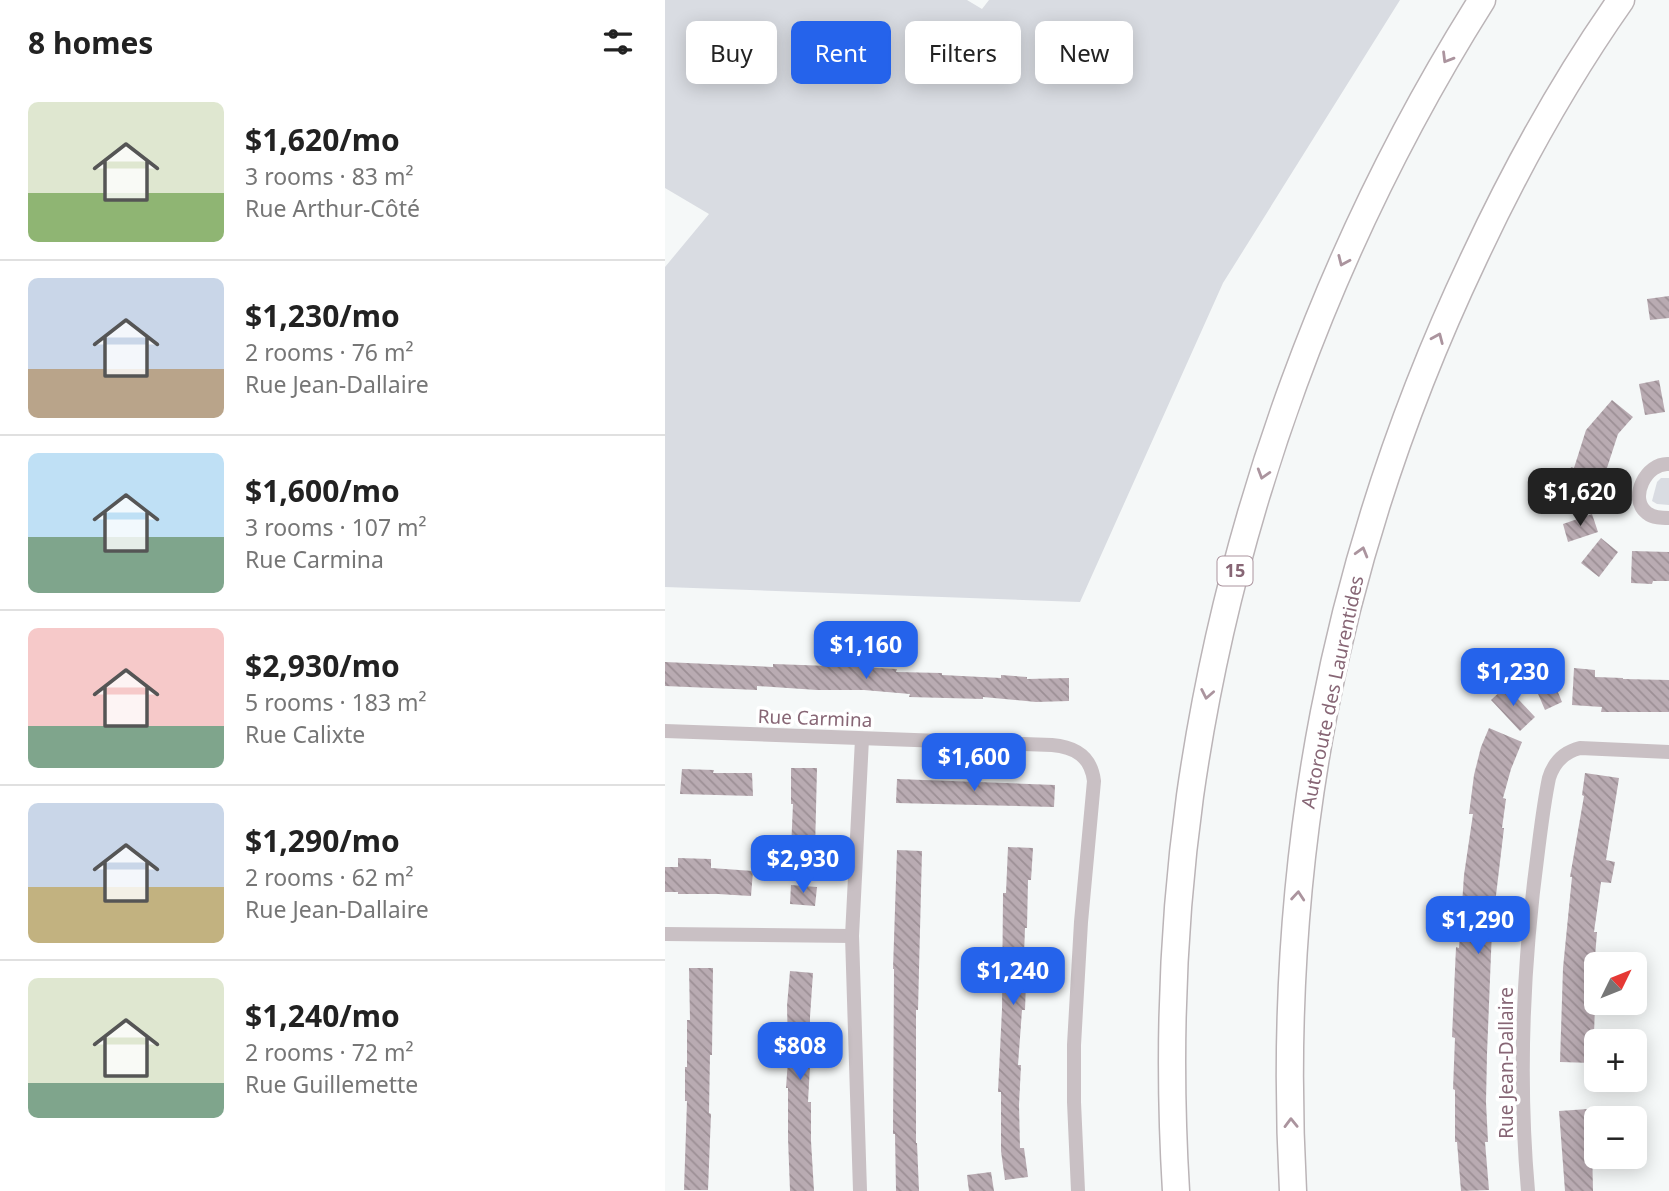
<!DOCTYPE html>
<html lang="en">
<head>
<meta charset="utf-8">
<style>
	:root { --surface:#fff; --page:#f2f2f2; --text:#222; --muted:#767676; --line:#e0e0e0; --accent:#2563eb }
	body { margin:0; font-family:"Noto Sans",sans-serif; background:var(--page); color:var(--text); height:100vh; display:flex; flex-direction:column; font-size:26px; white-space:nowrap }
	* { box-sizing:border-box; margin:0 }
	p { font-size:23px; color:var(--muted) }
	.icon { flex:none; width:38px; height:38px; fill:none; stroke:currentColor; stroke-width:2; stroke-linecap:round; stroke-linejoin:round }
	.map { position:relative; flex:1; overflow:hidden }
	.sheet { display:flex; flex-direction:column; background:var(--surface); width:665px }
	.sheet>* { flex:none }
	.banner { position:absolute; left:21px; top:21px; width:665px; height:63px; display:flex; gap:14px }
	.needle { width:46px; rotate:47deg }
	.controls { position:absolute; left:919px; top:952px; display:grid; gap:14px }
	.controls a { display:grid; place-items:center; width:63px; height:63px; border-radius:10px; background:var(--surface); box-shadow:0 4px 18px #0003; font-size:35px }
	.price { position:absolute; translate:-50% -60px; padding:0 16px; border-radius:14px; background:var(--accent); color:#fff; font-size:23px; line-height:46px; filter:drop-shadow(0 2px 4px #0008) }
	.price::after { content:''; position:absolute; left:50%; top:42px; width:21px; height:16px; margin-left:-10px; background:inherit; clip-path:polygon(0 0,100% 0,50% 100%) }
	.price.on { background:#222; color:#fff }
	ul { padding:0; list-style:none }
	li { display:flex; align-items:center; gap:21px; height:175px; padding:0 28px }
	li+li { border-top:2px solid var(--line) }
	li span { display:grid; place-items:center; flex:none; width:196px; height:140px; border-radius:10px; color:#555 }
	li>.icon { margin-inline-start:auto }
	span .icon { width:84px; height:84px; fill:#fffc; stroke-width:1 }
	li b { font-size:30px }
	h2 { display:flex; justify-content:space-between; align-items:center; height:84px; padding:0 28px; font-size:30px }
	.pill { padding:0 24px; border-radius:10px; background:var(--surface); box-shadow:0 4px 18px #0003; font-size:24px; line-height:63px }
	.pill.on { background:var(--accent); color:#fff }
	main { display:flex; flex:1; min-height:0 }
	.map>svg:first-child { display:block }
	.grass { fill:#d9dce2 }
	.building { fill:url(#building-back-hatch) }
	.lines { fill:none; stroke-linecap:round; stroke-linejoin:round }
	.highway-casing { stroke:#bbb4b7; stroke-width:29 }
	.street { stroke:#c9c0c4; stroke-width:14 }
	.highway { stroke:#fff; stroke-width:26 }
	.oneway { stroke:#ab949e }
	.labels { text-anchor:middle; stroke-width:7; stroke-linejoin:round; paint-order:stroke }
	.shield { fill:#fff; stroke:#ab949e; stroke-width:2 }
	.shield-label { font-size:18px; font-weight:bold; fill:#876675 }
	.street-label { font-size:19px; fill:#876675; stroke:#fff }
</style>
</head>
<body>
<main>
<section class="sheet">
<h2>8 homes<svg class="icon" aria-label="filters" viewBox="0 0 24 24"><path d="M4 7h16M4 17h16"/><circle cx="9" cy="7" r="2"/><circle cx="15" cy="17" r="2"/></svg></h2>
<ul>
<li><span style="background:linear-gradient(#dfe7d0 65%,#8fb573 0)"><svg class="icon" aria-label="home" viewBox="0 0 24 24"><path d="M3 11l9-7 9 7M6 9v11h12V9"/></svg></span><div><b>$1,620/mo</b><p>3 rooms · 83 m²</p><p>Rue Arthur-Côté</p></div></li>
<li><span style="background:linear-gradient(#c9d6e8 65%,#b9a48a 0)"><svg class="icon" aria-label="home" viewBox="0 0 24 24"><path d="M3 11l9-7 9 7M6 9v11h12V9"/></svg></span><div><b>$1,230/mo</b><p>2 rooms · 76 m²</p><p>Rue Jean-Dallaire</p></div></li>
<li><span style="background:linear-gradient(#bfe0f5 60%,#7fa58c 0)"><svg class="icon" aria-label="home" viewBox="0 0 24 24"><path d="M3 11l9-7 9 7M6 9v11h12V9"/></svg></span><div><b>$1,600/mo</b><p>3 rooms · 107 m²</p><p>Rue Carmina</p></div></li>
<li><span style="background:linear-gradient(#f6c9c9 70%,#7fa58c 0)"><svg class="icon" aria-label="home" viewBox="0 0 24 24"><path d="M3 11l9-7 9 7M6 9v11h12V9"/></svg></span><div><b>$2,930/mo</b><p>5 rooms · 183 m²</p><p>Rue Calixte</p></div></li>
<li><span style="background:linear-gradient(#c9d6e8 60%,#c2b280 0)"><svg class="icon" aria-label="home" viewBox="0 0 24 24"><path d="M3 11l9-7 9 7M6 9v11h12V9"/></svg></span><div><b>$1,290/mo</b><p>2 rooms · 62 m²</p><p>Rue Jean-Dallaire</p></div></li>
<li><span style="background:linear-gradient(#dfe7d0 75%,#7fa58c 0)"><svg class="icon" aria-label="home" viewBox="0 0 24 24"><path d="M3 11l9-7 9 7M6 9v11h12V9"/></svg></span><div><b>$1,240/mo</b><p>2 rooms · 72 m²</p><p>Rue Guillemette</p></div></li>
</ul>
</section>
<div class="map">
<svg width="1004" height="1191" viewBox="0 0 1004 1191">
	<defs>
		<pattern id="building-back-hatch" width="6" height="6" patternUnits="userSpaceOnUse" patternTransform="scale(1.75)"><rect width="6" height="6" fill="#b9abb2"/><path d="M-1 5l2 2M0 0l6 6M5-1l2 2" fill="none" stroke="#9c8f95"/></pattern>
	</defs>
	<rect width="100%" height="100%" fill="#f5f8f8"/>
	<g class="grass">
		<polygon points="0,0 302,0 317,9 324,0 735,0 558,283 415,602 0,587 0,267 44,214 0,188"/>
		<polygon points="996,478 1004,478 1004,505 992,504 987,501 992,482"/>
	</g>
	<g class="building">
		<polygon points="1004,296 1004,318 985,320 982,299"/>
		<polygon points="994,380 1000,412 980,415 974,384"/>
		<polygon points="947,400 968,417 953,434 941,471 939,470 930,498 899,488 906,467 909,468 921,430"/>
		<polygon points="927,514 933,532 903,542 898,524"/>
		<polygon points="936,538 953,552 934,577 916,563"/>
		<polygon points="967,551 1004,552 1004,581 988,581 987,584 966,583"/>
		<polygon points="0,662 108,667 108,664 194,667 232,669 231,672 277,673 277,675 336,678 336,675 362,677 362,679 404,678 404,701 371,702 318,697 318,699 244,697 245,694 199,690 152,690 92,686 92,690 0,686"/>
		<polygon points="909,668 930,670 930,677 958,678 958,679 1004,680 1004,712 936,712 937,707 907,705"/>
		<polygon points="885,673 897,702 880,710 867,680"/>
		<polygon points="841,686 870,717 855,731 826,700"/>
		<polygon points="824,728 857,742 846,769 838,798 841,799 837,828 839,828 827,929 822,1054 821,1102 823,1142 820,1142 824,1190 796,1191 792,1142 790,1142 790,1090 788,1089 790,1038 787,1037 791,947 794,948 799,875 808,814 804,814 809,775 816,747"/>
		<polygon points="126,768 152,768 150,850 126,849 128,804 126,804"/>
		<polygon points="17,769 49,770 48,773 87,773 88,796 15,794"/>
		<polygon points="920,773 954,778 941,860 950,862 946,883 936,882 929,932 932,932 930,957 929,957 927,1005 930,1005 928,1063 895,1062 898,968 907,877 905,877 919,796 917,795"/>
		<polygon points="232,779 390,785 389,807 231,803"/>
		<polygon points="343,847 368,848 366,880 363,880 362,928 360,928 358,982 361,982 360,1010 357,1010 353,1065 356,1065 354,1105 355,1148 359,1148 363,1177 340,1180 336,1151 336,1092 333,1092 337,1009 338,893 341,893"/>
		<polygon points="232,850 257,851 253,1010 251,1010 251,1143 252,1143 254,1191 231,1191 230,1134 228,1134 229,969 228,969"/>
		<polygon points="13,858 46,859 46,868 88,871 86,896 53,894 13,894 13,892 0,892 0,867 13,867"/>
		<polygon points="126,885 152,887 150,906 125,904"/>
		<polygon points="24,968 48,968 47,1055 45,1055 44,1113 46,1114 43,1190 19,1190 22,1101 20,1101 20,1067 22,1067 22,1020 25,1020"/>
		<polygon points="125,971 148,973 145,1017 145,1065 143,1102 146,1102 146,1141 149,1191 125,1191 123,1138 123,1088 121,1088 124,1046 123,1046 122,1006"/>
		<polygon points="923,1109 925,1146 927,1146 928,1191 900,1191 894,1111"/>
		<polygon points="326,1172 329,1191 304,1191 302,1175"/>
	</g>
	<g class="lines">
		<defs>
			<g id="highway">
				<path d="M511,1191C503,1060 507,927 525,796C565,515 665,241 817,0"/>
				<path d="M628,1191C610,863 668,555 809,258C851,168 899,81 956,0"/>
			</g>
		</defs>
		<use href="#highway" class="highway-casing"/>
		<g class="street">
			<path d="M1004,464C981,462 963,499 982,513C988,518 997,518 1004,518"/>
			<path d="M0,731L387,745C410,747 426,756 429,781L416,922L409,1045V1102L413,1191"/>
			<polyline points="0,934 187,936"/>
			<polyline points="195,1191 187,936 197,739"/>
			<path d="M863,1191C853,1078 858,963 873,851C876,827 879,802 884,778C889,762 899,752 915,748L1004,752"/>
		</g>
		<use href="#highway" class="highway"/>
	</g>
	<defs><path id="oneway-chevron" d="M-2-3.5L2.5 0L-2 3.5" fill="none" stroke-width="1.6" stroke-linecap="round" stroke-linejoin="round" transform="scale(1.75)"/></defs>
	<g class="oneway">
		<use href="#oneway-chevron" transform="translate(782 58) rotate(121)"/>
		<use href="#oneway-chevron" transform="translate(678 261) rotate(114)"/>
		<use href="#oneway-chevron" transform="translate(773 338) rotate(-67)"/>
		<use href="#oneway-chevron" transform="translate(598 474) rotate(107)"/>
		<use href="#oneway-chevron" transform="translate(697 552) rotate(-74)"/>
		<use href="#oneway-chevron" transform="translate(542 694) rotate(101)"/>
		<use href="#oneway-chevron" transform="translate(633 896) rotate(-85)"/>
		<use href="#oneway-chevron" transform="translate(626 1123) rotate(-91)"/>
	</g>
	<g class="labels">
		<rect class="shield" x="552.5" y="556.5" width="35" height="29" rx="5"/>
		<g class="shield-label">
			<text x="570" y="577">15</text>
		</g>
		<g class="street-label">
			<text transform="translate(667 692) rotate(-78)" y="7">Autoroute des Laurentides</text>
			<text transform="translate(150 718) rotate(2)" y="7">Rue Carmina</text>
			<text transform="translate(841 1063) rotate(-90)" y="7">Rue Jean-Dallaire</text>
		</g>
	</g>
</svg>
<div class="controls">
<a><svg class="needle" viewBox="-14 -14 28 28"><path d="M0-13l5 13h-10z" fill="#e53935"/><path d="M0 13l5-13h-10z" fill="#767676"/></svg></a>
<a>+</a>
<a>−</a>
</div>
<b class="price on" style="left:915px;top:528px">$1,620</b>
<b class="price" style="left:201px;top:681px">$1,160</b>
<b class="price" style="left:848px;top:708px">$1,230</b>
<b class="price" style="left:309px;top:793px">$1,600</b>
<b class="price" style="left:138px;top:895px">$2,930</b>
<b class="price" style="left:813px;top:956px">$1,290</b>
<b class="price" style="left:348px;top:1007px">$1,240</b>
<b class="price" style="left:135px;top:1082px">$808</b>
<div class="banner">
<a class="pill">Buy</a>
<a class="pill on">Rent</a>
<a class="pill">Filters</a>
<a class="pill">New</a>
</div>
</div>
</main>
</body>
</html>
